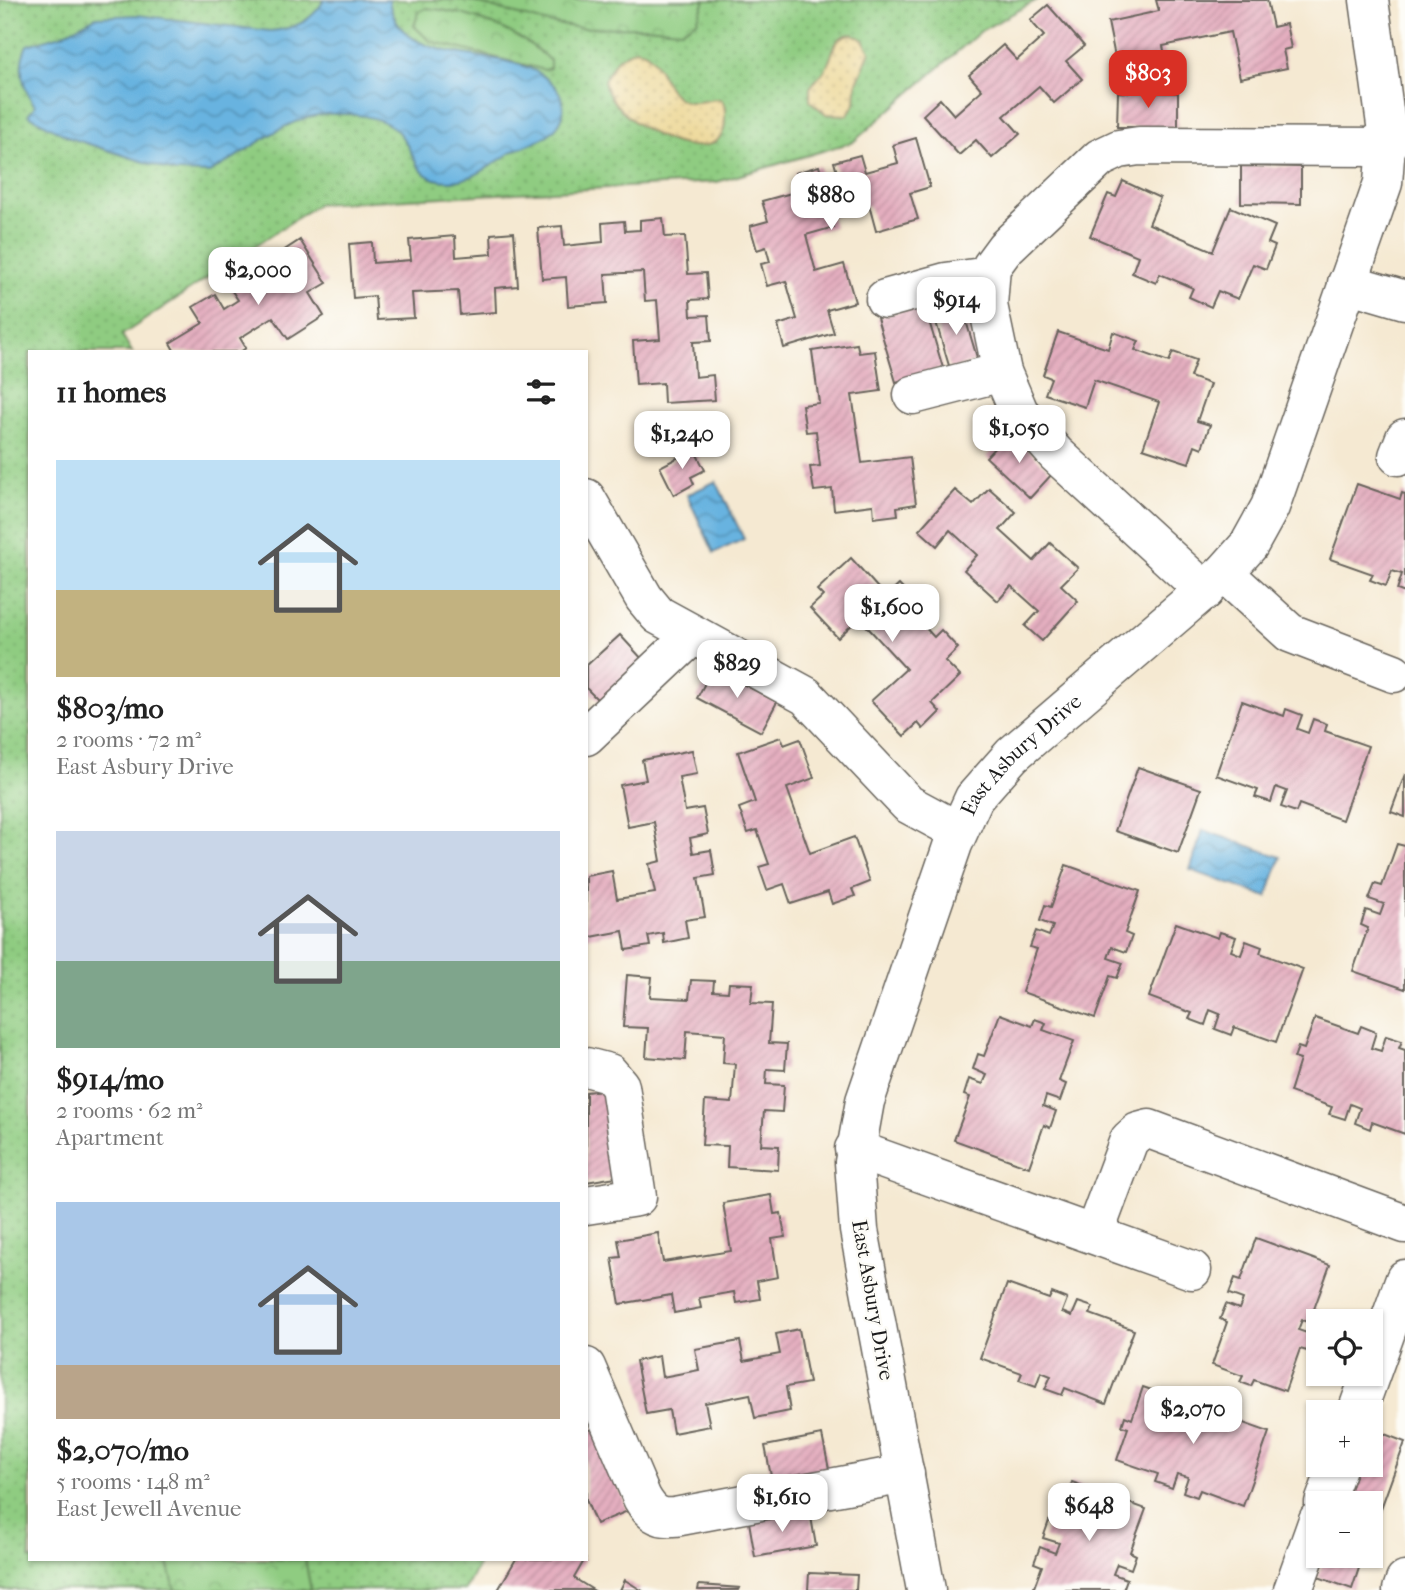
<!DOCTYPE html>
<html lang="en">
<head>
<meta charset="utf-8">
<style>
	:root { --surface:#fff; --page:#f2f2f2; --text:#222; --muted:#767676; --accent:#d93025 }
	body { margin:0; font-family:"IM FELL French Canon",serif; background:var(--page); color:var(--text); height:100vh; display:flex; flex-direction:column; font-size:26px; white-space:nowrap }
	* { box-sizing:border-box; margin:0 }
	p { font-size:23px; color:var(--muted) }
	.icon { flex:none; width:38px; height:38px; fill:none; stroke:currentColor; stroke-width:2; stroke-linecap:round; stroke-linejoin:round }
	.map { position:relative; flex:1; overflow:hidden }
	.panel { position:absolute; left:28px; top:350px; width:560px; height:1211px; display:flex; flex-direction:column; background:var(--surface); border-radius:0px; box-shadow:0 2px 5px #0004 }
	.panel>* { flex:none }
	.buttons { position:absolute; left:1306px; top:1309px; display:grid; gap:14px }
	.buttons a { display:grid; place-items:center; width:77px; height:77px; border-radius:0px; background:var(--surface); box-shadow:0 2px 5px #0004; font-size:35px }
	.price { position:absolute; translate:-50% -60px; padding:0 16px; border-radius:14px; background:#fff; color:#222; font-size:23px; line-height:46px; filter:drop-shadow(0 2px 4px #0008) }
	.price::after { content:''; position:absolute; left:50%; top:42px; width:21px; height:16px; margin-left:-10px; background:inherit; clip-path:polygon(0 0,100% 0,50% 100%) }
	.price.current { background:var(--accent); color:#fff }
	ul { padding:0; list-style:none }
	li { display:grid; align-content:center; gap:14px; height:371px; padding:0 28px }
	li span { display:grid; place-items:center; height:217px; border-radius:0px; color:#555 }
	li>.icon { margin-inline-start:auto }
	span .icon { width:126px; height:126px; fill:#fffc; stroke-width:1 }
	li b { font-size:30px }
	h2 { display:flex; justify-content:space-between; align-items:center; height:84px; padding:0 28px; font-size:30px }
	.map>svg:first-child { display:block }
	.grass { fill:url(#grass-dots); stroke:#56744e; stroke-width:2 }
	.sand { fill:url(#sand-dots); stroke:#857b5d; stroke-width:2 }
	.park { fill:url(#park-crowns); stroke:#56744e; stroke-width:2 }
	.water { fill:url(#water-waves); stroke:#42687e; stroke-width:2 }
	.building { fill:url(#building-hatch) }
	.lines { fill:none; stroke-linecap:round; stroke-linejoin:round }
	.minor-casing { stroke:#68645c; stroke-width:41 }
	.minor { stroke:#fff; stroke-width:38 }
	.labels { text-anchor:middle; stroke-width:5; stroke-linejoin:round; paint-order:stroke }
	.street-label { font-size:21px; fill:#1c1c1c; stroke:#fdfcf7 }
</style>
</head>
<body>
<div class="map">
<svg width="1405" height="1590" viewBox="0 0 1405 1590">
	<defs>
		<pattern id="grass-dots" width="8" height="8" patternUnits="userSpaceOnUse" patternTransform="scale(1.75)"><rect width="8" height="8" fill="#8fcc81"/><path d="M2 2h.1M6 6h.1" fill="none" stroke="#7baf6f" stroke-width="1.8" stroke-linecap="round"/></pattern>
		<pattern id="sand-dots" width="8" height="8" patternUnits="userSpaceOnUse" patternTransform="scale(1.75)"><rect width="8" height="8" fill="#eeda9e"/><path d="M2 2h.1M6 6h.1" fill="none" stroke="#ccba88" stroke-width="1.8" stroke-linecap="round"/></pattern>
		<pattern id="park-crowns" width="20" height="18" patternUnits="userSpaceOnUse" patternTransform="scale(1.75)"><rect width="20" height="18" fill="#8fcc81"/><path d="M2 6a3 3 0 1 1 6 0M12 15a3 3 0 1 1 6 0" fill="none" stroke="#7baf6f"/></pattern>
		<pattern id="water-waves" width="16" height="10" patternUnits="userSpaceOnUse" patternTransform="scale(1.75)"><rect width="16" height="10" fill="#67b3e0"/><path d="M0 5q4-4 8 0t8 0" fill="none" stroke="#5491b5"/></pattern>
		<pattern id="building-hatch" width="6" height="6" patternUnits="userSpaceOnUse" patternTransform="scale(1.75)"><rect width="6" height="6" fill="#e4aebf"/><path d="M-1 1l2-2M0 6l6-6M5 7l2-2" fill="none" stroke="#c395a4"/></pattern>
	</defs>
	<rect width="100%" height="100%" fill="#fdfcf7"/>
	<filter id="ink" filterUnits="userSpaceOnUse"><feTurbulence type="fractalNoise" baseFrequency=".0143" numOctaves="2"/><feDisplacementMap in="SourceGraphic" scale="14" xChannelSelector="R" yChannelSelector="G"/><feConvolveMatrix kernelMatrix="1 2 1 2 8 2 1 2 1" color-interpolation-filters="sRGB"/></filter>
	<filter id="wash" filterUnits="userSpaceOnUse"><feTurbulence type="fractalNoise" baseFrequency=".00686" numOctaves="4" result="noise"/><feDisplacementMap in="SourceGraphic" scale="28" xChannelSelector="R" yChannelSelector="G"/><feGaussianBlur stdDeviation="1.57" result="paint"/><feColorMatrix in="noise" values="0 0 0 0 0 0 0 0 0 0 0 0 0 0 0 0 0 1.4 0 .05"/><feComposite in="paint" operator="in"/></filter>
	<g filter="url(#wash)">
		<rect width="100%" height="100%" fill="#f5e9d2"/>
		<polygon class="grass" points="0,0 1037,0 981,31 853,142 717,182 318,204 122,335 132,352 30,352 30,1559 478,1559 479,1563 465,1590 0,1590"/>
		<g class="sand">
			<path d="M853,34L863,40L870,51L856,85L855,104L847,115L826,114L810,101V88C814,81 820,77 824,71C835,57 830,35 853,34Z"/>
			<path d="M635,49C664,52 659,96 688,102C699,104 710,98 721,99C726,105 725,112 725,120C725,178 611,128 604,80L617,59Z"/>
		</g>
		<g class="park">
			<polygon points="466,0 705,0 697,21 682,30 644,27 582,28 548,23"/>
			<path d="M426,8C469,12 519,30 550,61V68L545,70L430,41L414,26L419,12Z"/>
			<polygon points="167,1559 305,1559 311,1590 175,1590"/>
		</g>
		<g class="water">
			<path d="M324,0H389C399,69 496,45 540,74C568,91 574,121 541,139C532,144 521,147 512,152C492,164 475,180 451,181C411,182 417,150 397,131C382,115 348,113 327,114C288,115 244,155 209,173L175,172L70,138L28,115L35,106C22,87 17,66 27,45L61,35L96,17L137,15L270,31C294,29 311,22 324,0Z"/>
			<polygon points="716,481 744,539 714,553 687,495"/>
			<polygon points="1203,830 1281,857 1267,897 1190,870"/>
		</g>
		<g id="blocks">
			<g class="building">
				<polygon points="1156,0 1267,0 1273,27 1286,24 1291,48 1283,50 1287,68 1240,78 1230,32 1163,46 1169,74 1129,82 1125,65 1117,67 1108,22 1159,11"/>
				<polygon points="1048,5 1084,46 1066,61 1082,79 1054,103 1039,86 1004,116 1020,134 992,158 976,140 959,155 923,115 940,99 954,115 982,90 969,75 1003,45 1017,60 1044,36 1030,20"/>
				<polygon points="1118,92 1178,93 1178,127 1117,127"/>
				<polygon points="916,138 930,187 910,193 918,219 876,231 869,205 831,216 834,227 806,235 816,272 844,264 855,302 827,310 834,333 784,348 778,325 797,319 786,281 767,286 761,264 770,262 766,247 757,250 750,226 768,221 762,201 799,191 795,173 819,166 824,184 839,179 834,162 860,155 865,172 898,163 893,145"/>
				<polygon points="1241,166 1301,167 1301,204 1241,203"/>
				<polygon points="1123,181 1160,198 1149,224 1213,251 1231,207 1275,226 1268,243 1275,246 1266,269 1253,264 1238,299 1218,291 1211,307 1189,297 1193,288 1160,274 1156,283 1132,273 1138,256 1090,236 1108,194 1116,197"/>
				<polygon points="663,218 665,237 685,236 688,274 706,273 708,299 690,300 691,316 709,315 711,341 693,342 695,377 713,375 715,400 664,403 663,383 636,385 633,341 660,339 657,300 645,301 643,272 605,274 607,303 568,306 566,277 542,279 538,228 562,226 564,246 603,242 602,223 624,221 625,231 640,230 640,220"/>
				<polygon points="514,232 518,286 495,288 496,312 460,315 458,291 412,293 414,318 377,320 375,296 353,298 349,244 372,242 373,263 411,260 409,240 455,236 456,257 492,254 491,234"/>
				<polygon points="300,240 327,283 310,293 324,316 288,339 273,317 240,338 246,348 240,352 175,352 170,343 203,323 193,307 215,294 224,309 238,300 228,285 251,271 260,286 289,268 280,253"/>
				<polygon points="924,304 943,368 896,382 877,318"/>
				<polygon points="961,304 978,361 950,369 933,312"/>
				<polygon points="1058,332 1108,349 1113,332 1139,341 1135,350 1169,362 1173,352 1196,360 1190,377 1210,384 1197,421 1210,425 1202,448 1195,445 1189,463 1143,448 1159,402 1094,380 1085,407 1045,394 1051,378 1043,375"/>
				<polygon points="857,344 859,353 875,351 881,391 852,395 862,463 910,457 916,504 897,507 898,515 874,518 873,505 834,510 832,489 814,491 810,467 820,466 816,431 806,432 802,405 819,403 812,351"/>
				<polygon points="1009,432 1053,473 1030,498 986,457"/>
				<polygon points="694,449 705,470 691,477 694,484 674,495 660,467"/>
				<polygon points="1357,484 1400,499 1402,493 1405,494 1405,593 1397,590 1402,574 1392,571 1386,586 1370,580 1373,574 1330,559"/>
				<polygon points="989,488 1016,512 1000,530 1034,561 1050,543 1078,568 1061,585 1078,601 1042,641 1025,626 1039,611 1011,586 998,601 964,570 977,555 950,530 937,546 919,530 955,490 973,505"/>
				<polygon points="851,558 886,597 899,585 917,604 910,611 934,637 941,630 958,648 945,661 960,676 932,703 940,712 923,729 918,723 904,736 871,701 906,669 859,618 838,638 810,608 823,596 817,590"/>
				<polygon points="620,635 644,661 600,702 586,688 586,666"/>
				<polygon points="713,668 777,702 761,732 697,698"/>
				<polygon points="1242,701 1284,716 1286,709 1302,715 1297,729 1308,733 1313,719 1327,724 1325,731 1368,746 1342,820 1299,804 1296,812 1281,807 1287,791 1276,787 1271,802 1255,797 1258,790 1216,775"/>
				<polygon points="781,737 784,745 800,739 814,778 787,788 810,853 854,837 870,882 852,889 855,896 832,904 828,892 791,904 784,884 767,890 759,867 769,864 757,830 748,833 739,808 755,802 738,752"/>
				<polygon points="692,750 697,774 679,777 685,811 703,808 708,834 690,838 693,853 711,850 715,875 698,878 705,917 685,920 688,938 664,943 663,933 648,936 650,946 626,950 623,931 586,938 586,876 612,871 617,899 655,893 649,864 661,861 654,822 628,827 620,785 646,780 642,760"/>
				<polygon points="1138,767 1201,789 1178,853 1115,831"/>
				<polygon points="1405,774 1405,817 1391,812"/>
				<polygon points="1397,844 1405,846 1405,989 1353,971 1368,928 1361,925 1366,910 1380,915 1384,904 1369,899 1375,884 1382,886"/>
				<polygon points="1066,865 1140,891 1125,933 1132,936 1126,952 1112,947 1108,958 1123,963 1117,978 1110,976 1095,1018 1022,992 1037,949 1030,947 1036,931 1049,936 1053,926 1040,921 1045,905 1051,907"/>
				<polygon points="1176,923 1218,938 1220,932 1236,937 1231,951 1241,955 1246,941 1262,947 1260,953 1303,969 1276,1042 1234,1027 1231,1035 1215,1029 1220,1014 1210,1010 1205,1025 1189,1019 1192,1013 1149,997"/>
				<polygon points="627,975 652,977 650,997 689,999 691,980 714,981 713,991 728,992 729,983 753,984 751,1003 772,1004 769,1043 787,1044 785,1070 767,1069 766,1084 784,1085 782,1112 764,1111 761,1145 779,1146 778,1170 727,1167 728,1146 702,1145 705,1101 732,1103 735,1064 723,1063 725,1034 687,1031 685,1060 646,1057 648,1028 623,1027"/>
				<polygon points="1000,1014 1032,1026 1035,1019 1046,1023 1043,1030 1074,1041 1059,1081 1066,1084 1060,1101 1046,1096 1043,1106 1056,1111 1050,1128 1044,1125 1029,1167 954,1140 970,1097 964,1095 969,1079 983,1084 987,1075 973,1069 978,1054 984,1056"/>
				<polygon points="1315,1018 1358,1033 1361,1026 1376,1032 1371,1048 1381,1051 1386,1036 1402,1041 1399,1048 1405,1050 1405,1134 1372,1122 1370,1129 1355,1123 1360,1108 1350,1104 1345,1119 1329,1114 1332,1107 1290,1092 1300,1060 1294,1058 1298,1047 1304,1049"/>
				<polygon points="603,1090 616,1177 586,1182 586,1092"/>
				<polygon points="771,1195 774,1214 781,1213 785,1237 772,1239 778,1277 757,1281 760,1299 736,1303 734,1292 699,1298 701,1308 674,1313 671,1295 620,1304 612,1258 621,1257 618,1240 658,1233 663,1262 731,1251 723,1203"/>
				<polygon points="1256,1238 1330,1265 1314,1309 1321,1311 1316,1325 1302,1320 1298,1330 1313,1335 1307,1351 1300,1349 1285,1391 1254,1380 1251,1386 1240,1382 1243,1376 1212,1365 1227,1322 1220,1319 1226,1304 1239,1309 1243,1299 1229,1294 1235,1278 1241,1280"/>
				<polygon points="1007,1284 1049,1299 1052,1293 1067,1299 1062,1312 1072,1316 1078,1302 1093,1307 1090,1314 1134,1330 1106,1404 1065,1388 1062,1395 1045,1389 1051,1376 1041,1372 1036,1386 1019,1380 1022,1373 980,1358"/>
				<polygon points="799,1329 809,1383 786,1387 790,1411 755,1418 750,1394 705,1403 710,1426 673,1433 669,1410 646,1414 636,1361 659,1356 662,1377 699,1370 695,1349 740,1341 744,1361 780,1354 776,1334"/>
				<polygon points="1143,1387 1185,1402 1187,1394 1204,1400 1199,1415 1209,1418 1213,1404 1229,1409 1226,1417 1269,1432 1243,1506 1200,1490 1197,1497 1183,1492 1188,1477 1177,1474 1172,1488 1155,1482 1158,1474 1117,1460 1128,1428 1122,1426 1125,1416 1132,1419"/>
				<polygon points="595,1428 628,1511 596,1524 586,1500 586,1431"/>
				<polygon points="1372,1429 1405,1442 1371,1536 1370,1503 1345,1503 1359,1465 1370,1465"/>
				<polygon points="822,1435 829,1469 772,1481 765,1446"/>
				<polygon points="1072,1482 1146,1509 1130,1552 1136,1555 1131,1569 1117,1564 1113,1574 1127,1579 1123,1590 1033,1590 1042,1566 1034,1563 1040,1547 1055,1553 1059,1543 1043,1538 1049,1521 1057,1523"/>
				<polygon points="810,1511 816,1546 755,1557 749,1522"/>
				<polygon points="1326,1556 1363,1556 1352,1589 1318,1577"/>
				<polygon points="516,1559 585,1559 574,1578 593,1590 498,1590"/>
				<polygon points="809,1573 857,1575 856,1590 808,1590"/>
				<polygon points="625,1580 641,1590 620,1590"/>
				<polygon points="699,1585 740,1588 739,1590 698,1590"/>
			</g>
		</g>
	</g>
	<g filter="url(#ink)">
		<use href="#blocks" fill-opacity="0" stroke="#68645c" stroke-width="2"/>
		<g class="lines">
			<defs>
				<g id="minor">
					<polyline points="1347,283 1405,300"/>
					<polyline points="885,299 946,282 989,276"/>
					<polyline points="913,395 1002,372"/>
					<polyline points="1398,456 1405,438"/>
					<polyline points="586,498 644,598 658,615 806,696 908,804 958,831"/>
					<polyline points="1224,573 1290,633 1394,673"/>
					<polyline points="1205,591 1056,454 1019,412 1002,372 988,305 991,267 1005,248 1100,158 1119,149 1139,146 1387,147"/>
					<polyline points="586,736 692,636"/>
					<polyline points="586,1067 609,1073 620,1086 637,1197 586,1205"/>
					<polyline points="854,1149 1192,1270"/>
					<polyline points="1094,1234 1129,1140 1138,1132 1149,1129 1405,1224"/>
					<path d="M586,1367L642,1498C650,1512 658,1519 675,1517L905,1474"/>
					<polyline points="1357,1412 1405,1279"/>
					<polyline points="1324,1503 1338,1465"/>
					<path id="s1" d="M926,1590L859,1230L854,1162L865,1101L953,844L974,798L1012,755L1224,573L1249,545L1270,507L1383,183L1387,132L1369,0"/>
					<polyline points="1293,1590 1318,1520"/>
					<polyline points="1402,1590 1405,1581"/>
				</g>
			</defs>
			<use href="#minor" class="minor-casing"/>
			<use href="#minor" class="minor"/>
		</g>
	</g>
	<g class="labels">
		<g class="street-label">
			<text dy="7" stroke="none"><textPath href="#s1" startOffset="882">East Asbury Drive</textPath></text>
			<text transform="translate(873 1300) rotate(80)" y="7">East Asbury Drive</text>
		</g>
	</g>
</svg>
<div class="buttons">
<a><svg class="icon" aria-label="locate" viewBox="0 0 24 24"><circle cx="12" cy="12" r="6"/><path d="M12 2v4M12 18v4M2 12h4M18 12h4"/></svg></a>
<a>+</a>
<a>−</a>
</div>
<b class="price current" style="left:1148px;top:110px">$803</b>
<b class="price" style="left:831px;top:232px">$880</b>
<b class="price" style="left:258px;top:307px">$2,000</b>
<b class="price" style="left:956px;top:337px">$914</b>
<b class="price" style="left:1019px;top:465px">$1,050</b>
<b class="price" style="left:682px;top:471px">$1,240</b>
<b class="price" style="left:892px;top:644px">$1,600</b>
<b class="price" style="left:737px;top:700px">$829</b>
<b class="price" style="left:1193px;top:1446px">$2,070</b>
<b class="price" style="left:782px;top:1534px">$1,610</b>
<b class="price" style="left:1089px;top:1543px">$648</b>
<section class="panel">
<h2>11 homes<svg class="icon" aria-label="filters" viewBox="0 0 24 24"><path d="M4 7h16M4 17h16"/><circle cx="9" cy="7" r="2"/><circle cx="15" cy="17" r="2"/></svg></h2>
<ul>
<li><span style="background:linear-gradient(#bfe0f5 60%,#c2b280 0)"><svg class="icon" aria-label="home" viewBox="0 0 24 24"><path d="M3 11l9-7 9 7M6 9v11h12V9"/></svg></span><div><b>$803/mo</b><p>2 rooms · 72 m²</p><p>East Asbury Drive</p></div></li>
<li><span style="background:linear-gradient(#c9d6e8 60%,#7fa58c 0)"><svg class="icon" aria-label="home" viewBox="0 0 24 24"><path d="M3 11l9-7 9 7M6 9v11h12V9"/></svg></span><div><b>$914/mo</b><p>2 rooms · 62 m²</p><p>Apartment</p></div></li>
<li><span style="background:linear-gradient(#a9c7e8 75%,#b9a48a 0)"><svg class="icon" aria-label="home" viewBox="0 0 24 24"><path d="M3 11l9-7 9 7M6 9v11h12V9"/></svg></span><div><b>$2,070/mo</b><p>5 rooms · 148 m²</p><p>East Jewell Avenue</p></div></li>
</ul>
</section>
</div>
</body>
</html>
